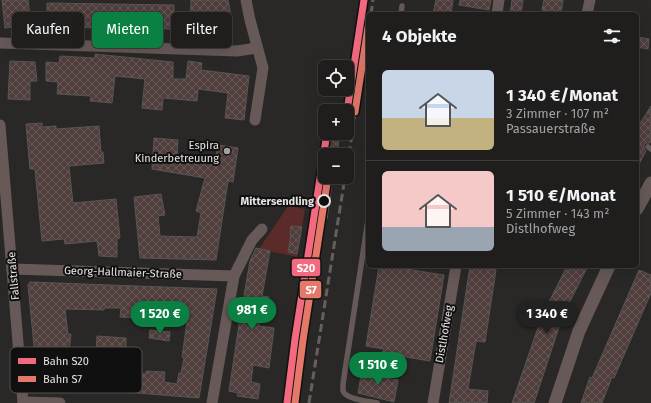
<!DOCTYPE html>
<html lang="de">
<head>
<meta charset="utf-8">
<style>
	:root { --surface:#1f1e1d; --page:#2c2b2a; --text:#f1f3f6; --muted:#a1a2a4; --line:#3c3c3b; --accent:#0b8043 }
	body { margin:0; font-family:"Fira Sans",sans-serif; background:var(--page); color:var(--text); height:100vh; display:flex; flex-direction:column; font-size:15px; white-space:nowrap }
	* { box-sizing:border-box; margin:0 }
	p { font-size:13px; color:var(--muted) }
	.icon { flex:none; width:22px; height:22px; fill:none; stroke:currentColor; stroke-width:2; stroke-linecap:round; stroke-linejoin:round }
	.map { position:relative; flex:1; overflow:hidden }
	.sheet { position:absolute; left:366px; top:12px; width:273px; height:256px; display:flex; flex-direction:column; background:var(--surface); border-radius:6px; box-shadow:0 4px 16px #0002,0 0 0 1px var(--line) }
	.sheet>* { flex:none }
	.top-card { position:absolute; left:12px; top:12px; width:294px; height:36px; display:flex; gap:8px }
	.buttons { position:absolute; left:318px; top:60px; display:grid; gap:8px }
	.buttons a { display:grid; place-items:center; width:36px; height:36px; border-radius:6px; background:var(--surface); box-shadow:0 4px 16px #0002,0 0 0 1px var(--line); font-size:20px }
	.price { position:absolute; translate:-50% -34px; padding:0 9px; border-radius:14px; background:var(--accent); color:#fff; font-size:13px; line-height:26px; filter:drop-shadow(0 1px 2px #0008) }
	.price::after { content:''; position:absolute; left:50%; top:24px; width:12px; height:9px; margin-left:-6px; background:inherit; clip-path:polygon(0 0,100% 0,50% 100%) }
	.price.active { background:#222; color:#fff }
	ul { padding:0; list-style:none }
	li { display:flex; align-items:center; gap:12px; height:100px; padding:0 16px }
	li+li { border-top:1px solid var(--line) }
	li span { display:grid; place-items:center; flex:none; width:112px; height:80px; border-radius:6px; color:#555 }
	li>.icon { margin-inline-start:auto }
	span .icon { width:48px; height:48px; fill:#fffc; stroke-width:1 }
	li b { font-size:17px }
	h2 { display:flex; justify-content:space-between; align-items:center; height:48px; padding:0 16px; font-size:17px }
	.tag { padding:0 14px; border-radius:6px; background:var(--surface); box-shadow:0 4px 16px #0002,0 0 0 1px var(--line); font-size:14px; line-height:36px }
	.tag.active { background:var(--accent); color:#fff }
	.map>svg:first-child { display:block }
	.green { fill:#5a2b29 }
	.building { fill:url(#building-cross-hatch); stroke:#575655; fill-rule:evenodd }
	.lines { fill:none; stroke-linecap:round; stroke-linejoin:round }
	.service { stroke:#665958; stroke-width:5.5 }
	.minor { stroke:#665958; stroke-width:11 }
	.tertiary { stroke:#665958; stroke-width:13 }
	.rail { stroke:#665f5e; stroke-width:3; stroke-dasharray:8 4; stroke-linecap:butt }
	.rail-1-casing { stroke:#111010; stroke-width:10 }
	.rail-2-casing { stroke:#111010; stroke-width:10 }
	.rail-1 { stroke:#f36980; stroke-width:7 }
	.rail-2 { stroke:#e47869; stroke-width:7 }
	.poi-dot { fill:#a4a2a1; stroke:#111010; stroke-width:1.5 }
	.stop-dot { fill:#111010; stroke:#e6e4e3; stroke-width:2 }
	.labels { text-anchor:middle; stroke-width:4; stroke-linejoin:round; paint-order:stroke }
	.poi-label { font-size:11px; fill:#e6e4e3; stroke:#111010; text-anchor:end }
	.stop-label { font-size:11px; font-weight:bold; fill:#e6e4e3; stroke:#111010; text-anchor:end }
	.street-label { font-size:11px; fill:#e6e4e3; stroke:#111010 }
	.key { fill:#111010; stroke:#51504f; stroke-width:1 }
	.key-label { font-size:11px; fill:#e6e4e3 }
	.line-badge { stroke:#111010; stroke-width:1.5 }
	.badge-label { font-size:11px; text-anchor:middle; font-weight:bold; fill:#fff }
</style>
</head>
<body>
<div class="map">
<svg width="651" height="403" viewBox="0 0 651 403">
	<defs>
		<pattern id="building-cross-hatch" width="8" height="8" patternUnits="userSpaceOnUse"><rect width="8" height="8" fill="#503e3d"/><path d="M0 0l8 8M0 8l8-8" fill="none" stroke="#695a59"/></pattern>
	</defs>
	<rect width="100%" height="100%" fill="#292827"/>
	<polygon class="green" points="288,206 305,209 297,257 259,249"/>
	<g class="building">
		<polygon points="2,0 28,0 31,25 5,28"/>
		<polygon points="191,0 228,0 230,11 229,34 190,30"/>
		<polygon points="436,0 453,0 451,14 433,14"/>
		<polygon points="460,0 491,0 489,10 459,5"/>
		<polygon points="512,0 523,0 521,14 510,14"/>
		<polygon points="544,0 563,0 561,13 542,10"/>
		<polygon points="47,3 174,5 174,29 47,27"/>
		<polygon points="637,37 649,39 648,49 637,47"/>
		<polygon points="95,54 173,62 173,79 186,79 188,61 202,63 201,70 249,76 244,120 225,118 228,93 198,89 197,101 163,98 162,110 142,108 145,79 115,76 112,103 90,101 91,96 57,94 58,82 46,81 46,62 59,63 60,56 95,58"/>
		<polygon points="10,61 35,62 37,81 30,81 30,100 8,99"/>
		<polygon points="651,106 651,140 650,143 646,143 644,145 644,149 646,151 637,168 637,128"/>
		<polygon points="42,123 42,127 56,126 56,129 99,126 101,152 103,152 104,163 69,166 73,203 116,199 120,238 117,239 117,257 99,256 97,241 65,244 64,239 42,241 35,169 30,169 26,124"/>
		<polygon points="330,133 340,133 337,155 327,155"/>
		<polygon points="154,138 178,140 177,155 214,161 219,145 238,148 233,182 228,181 216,260 140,258 134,197 161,194 165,215 158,216 160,236 197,237 201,213 196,211 205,178 152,169"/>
		<polygon points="323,177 333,177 327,219 317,218"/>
		<polygon points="291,226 302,227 297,254 288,252 291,235 290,235"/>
		<polygon points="256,248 270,251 262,296 269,297 267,306 260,305 258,321 259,321 259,326 274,328 269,368 253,365 251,382 260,384 258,399 237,396 238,393 229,391 240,318 250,261"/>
		<polygon points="379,266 387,266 444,275 430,361 382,353 384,349 366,346"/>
		<polygon points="470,266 496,270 485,342 476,341 468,389 488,391 487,403 449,403"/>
		<polygon points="567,266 588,266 567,307 566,306 534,403 512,403 542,316"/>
		<polygon points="639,270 651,275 651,293 614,378 612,377 602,403 581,403 590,377 592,378"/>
		<path d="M30,282L217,289L199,398L89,389L38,387L28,285ZM168,307L189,308L182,357L184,358L181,373H179L177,384L164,382L165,372L146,371V374L117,372L120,347L126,348V338L97,336L96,353L69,351L71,334H68L65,309L104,310V308H121L120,317L145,318L146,311L167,312Z"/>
		<polygon points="150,330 170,332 169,341 149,338"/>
		<polygon points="362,370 379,373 379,377 398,380 394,402 358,393"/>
	</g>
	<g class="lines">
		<g class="service">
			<polyline points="401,14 402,6"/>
			<polyline points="648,147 651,149"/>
			<path d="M368,220L343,384C343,386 343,389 343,391C347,400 368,401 377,403"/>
		</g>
		<g class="minor">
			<polyline points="246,0 250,20 263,68 255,120"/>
			<polyline points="497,14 499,0"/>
			<polyline points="587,14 590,0"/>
			<polyline points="0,43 237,51 257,48"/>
			<polyline points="0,125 23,403"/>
			<polyline points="12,269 234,276"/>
			<polyline points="23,402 60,403"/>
			<polyline points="212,403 234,276 252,240 262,229"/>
			<polyline points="433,403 456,266"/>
		</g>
		<g class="tertiary">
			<polyline points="637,209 651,183"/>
			<polyline points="555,403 579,331 609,266"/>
		</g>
		<g class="rail">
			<polyline points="371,14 373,0"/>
			<polyline points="347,166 368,33"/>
			<polyline points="309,403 345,177"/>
		</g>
		<defs>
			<g id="rail-1">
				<polyline points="347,111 364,0"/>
				<polyline points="287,403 295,339 327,133"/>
			</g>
			<g id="rail-2">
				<polyline points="355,112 368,27"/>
				<polyline points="295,403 303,340 328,177"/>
			</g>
		</defs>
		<use href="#rail-1" class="rail-1-casing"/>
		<use href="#rail-2" class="rail-2-casing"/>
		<use href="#rail-1" class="rail-1"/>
		<use href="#rail-2" class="rail-2"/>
	</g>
	<circle class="poi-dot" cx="227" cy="151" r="4"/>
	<circle class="stop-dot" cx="324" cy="201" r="6"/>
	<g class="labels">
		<g class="poi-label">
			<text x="219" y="149">Espira<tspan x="219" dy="13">Kinderbetreuung</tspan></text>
		</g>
		<g class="stop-label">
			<text x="314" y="205">Mittersendling</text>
		</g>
		<g class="street-label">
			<text transform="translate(123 272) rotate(2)" y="4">Georg-Hallmaier-Straße</text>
			<text transform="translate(13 276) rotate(-95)" y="4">Fallstraße</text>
			<text transform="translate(444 334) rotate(-80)" y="4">Distlhofweg</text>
		</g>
	</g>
	<rect x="10" y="347" width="132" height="46" rx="6" class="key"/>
	<rect x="18" y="358" width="18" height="6" fill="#f36980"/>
	<rect x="18" y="376" width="18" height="6" fill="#e47869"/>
	<g class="key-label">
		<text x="43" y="365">Bahn S20</text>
		<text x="43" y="383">Bahn S7</text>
	</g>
	<g class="line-badge">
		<rect x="291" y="258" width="30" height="19" rx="4" fill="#f36980"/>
		<rect x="299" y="280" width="23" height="19" rx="4" fill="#e47869"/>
	</g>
	<g class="badge-label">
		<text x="306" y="272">S20</text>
		<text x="311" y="294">S7</text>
	</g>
</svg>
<div class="buttons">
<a><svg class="icon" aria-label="locate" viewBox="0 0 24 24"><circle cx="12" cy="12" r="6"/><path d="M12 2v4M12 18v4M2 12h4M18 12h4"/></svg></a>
<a>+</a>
<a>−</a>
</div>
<b class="price" style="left:252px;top:331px">981 €</b>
<b class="price" style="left:160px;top:335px">1 520 €</b>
<b class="price active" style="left:547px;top:335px">1 340 €</b>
<b class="price" style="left:378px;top:386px">1 510 €</b>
<div class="top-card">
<a class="tag">Kaufen</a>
<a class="tag active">Mieten</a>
<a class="tag">Filter</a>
</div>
<section class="sheet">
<h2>4 Objekte<svg class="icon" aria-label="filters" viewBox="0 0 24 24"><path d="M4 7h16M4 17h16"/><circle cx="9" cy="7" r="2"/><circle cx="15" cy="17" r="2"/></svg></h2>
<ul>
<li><span style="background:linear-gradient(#c9d6e8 60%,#c2b280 0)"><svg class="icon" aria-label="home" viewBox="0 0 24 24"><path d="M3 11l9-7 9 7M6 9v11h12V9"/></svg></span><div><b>1 340 €/Monat</b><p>3 Zimmer · 107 m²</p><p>Passauerstraße</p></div></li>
<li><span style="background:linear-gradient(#f6c9c9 70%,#9aa5b1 0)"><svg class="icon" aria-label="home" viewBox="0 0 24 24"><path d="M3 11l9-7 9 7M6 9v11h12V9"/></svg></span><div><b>1 510 €/Monat</b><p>5 Zimmer · 143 m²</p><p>Distlhofweg</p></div></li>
</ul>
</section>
</div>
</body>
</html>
